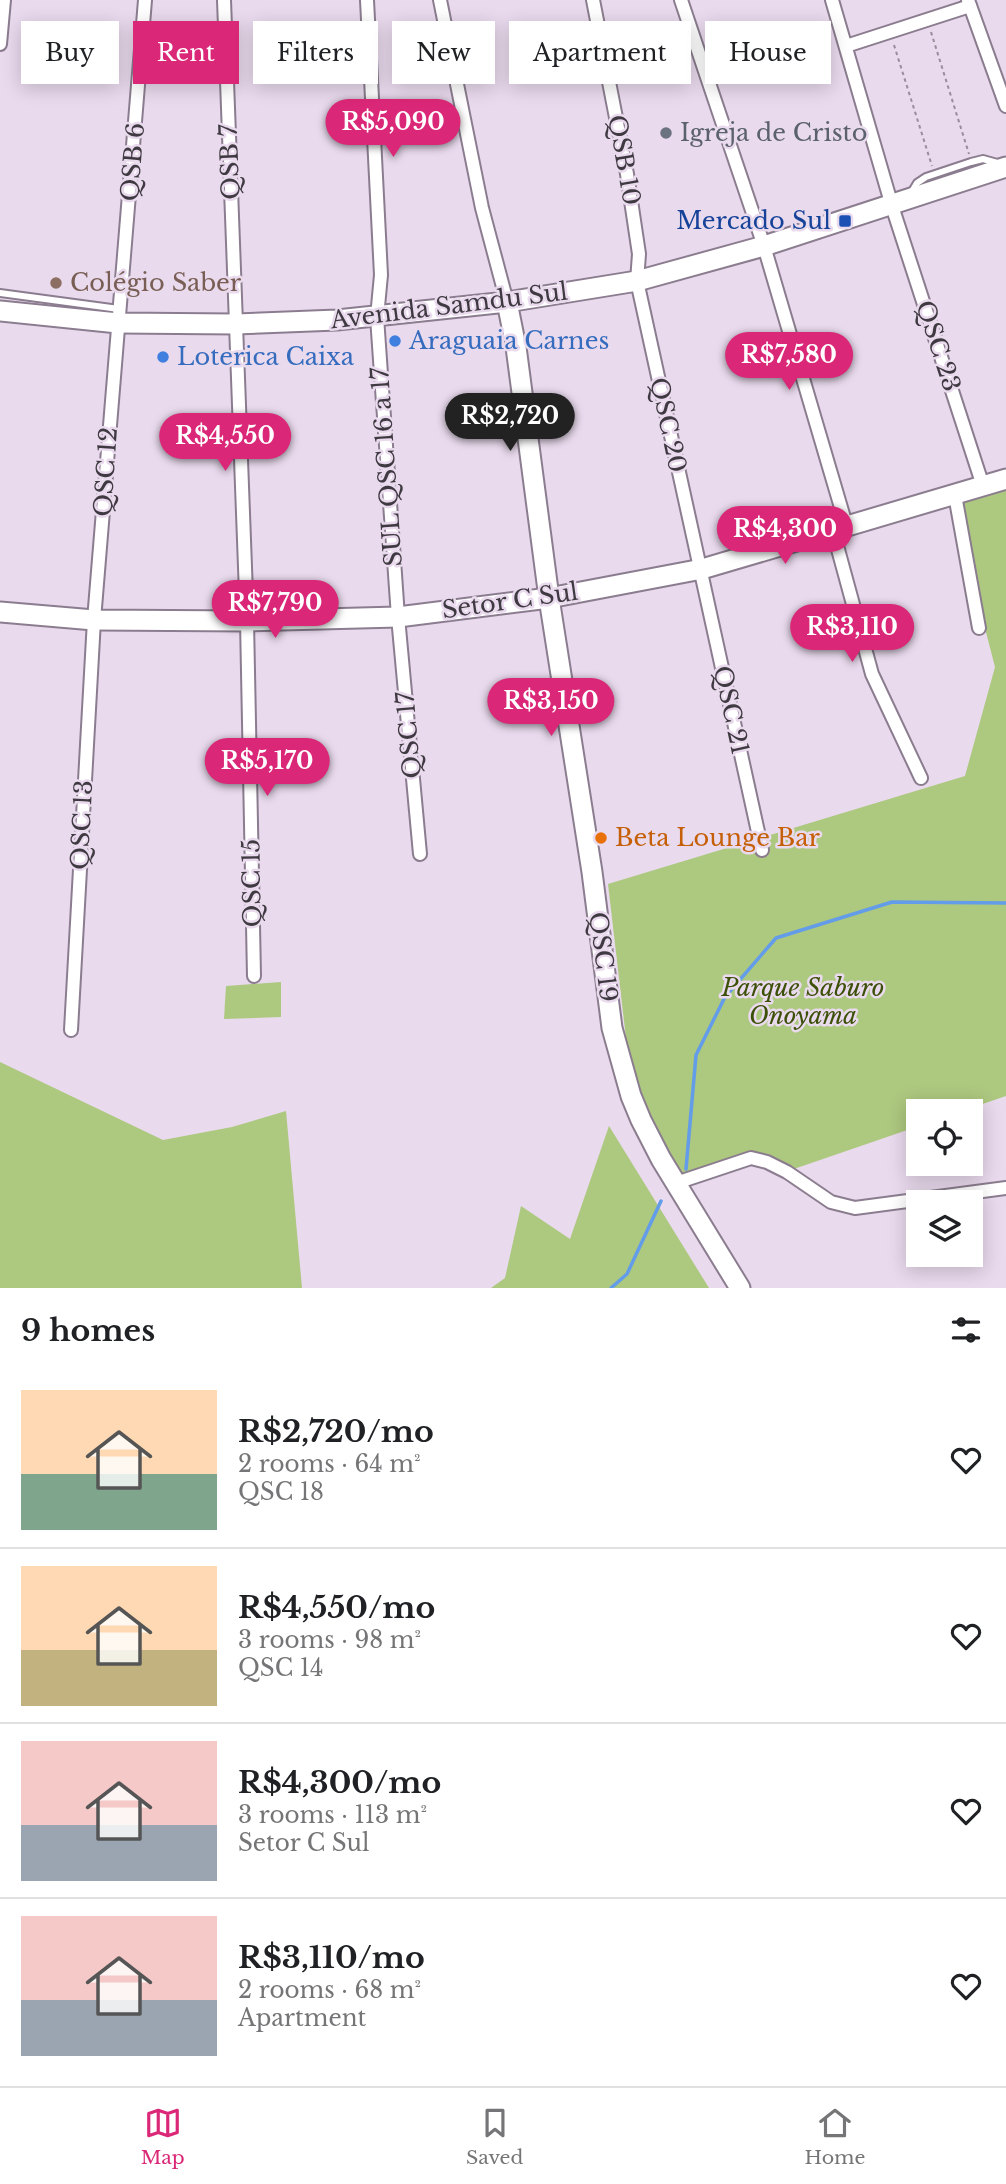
<!DOCTYPE html>
<html lang="en">
<head>
<meta charset="utf-8">
<style>
	:root { --surface:#fff; --page:#f2f2f2; --text:#202124; --muted:#757577; --line:#e0e0e0; --accent:#db2777 }
	body { margin:0; font-family:"Libre Baskerville",serif; background:var(--page); color:var(--text); height:100vh; display:flex; flex-direction:column; font-size:26px; white-space:nowrap }
	* { box-sizing:border-box; margin:0 }
	p { font-size:23px; color:var(--muted) }
	.icon { flex:none; width:38px; height:38px; fill:none; stroke:currentColor; stroke-width:2; stroke-linecap:round; stroke-linejoin:round }
	.map { position:relative; height:1288px; overflow:hidden }
	.drawer { display:flex; flex-direction:column; background:var(--surface); flex:1 }
	.drawer>* { flex:none }
	.top-card { position:absolute; left:21px; top:21px; width:964px; height:63px; display:flex; gap:14px }
	.buttons { position:absolute; left:906px; top:1099px; display:grid; gap:14px }
	.buttons a { display:grid; place-items:center; width:77px; height:77px; border-radius:0px; background:var(--surface); box-shadow:0 4px 18px #0003; font-size:35px }
	.price { position:absolute; translate:-50% -60px; padding:0 16px; border-radius:24px; background:var(--accent); color:#fff; font-size:23px; line-height:46px; filter:drop-shadow(0 2px 4px #0008) }
	.price::after { content:''; position:absolute; left:50%; top:42px; width:21px; height:16px; margin-left:-10px; background:inherit; clip-path:polygon(0 0,100% 0,50% 100%) }
	.price.on { background:#222; color:#fff }
	ul { padding:0; list-style:none }
	li { display:flex; align-items:center; gap:21px; height:175px; padding:0 21px }
	li+li { border-top:2px solid var(--line) }
	li span { display:grid; place-items:center; flex:none; width:196px; height:140px; border-radius:0px; color:#555 }
	li>.icon { margin-inline-start:auto }
	span .icon { width:84px; height:84px; fill:#fffc; stroke-width:1 }
	li b { font-size:30px }
	h2 { display:flex; justify-content:space-between; align-items:center; height:84px; padding:0 21px; font-size:30px }
	.chip { padding:0 24px; border-radius:0px; background:var(--surface); box-shadow:0 4px 18px #0003; font-size:24px; line-height:63px }
	.chip.on { background:var(--accent); color:#fff }
	.tab-bar { display:flex; justify-content:space-around; align-items:center; height:98px; border-top:2px solid var(--line); background:var(--surface); font-size:19px; color:var(--muted) }
	.tab-bar a { display:grid; justify-items:center; gap:4px }
	.tab-bar .on { color:var(--accent) }
	.map>svg:first-child { display:block }
	.green { fill:#adc87f }
	.lines { fill:none; stroke-linecap:round; stroke-linejoin:round }
	.stream { stroke:#639ce9; stroke-width:3.5 }
	.lane-casing { stroke:#8b7d8f; stroke-width:10 }
	.street-casing { stroke:#8b7d8f; stroke-width:16 }
	.secondary-casing { stroke:#8b7d8f; stroke-width:23 }
	.path { stroke:#998e9c; stroke-width:2; stroke-dasharray:3.5 3.5; stroke-linecap:butt }
	.lane { stroke:#fff; stroke-width:6 }
	.street { stroke:#fff; stroke-width:12 }
	.secondary { stroke:#fff; stroke-width:19 }
	.worship-dot { fill:#6b7280; stroke:#e9daed; stroke-width:2.5 }
	.transit-dot { fill:#1a4fb4; stroke:#e9daed; stroke-width:2.5 }
	.education-dot { fill:#8d6e63; stroke:#e9daed; stroke-width:2.5 }
	.shop-dot { fill:#3f7fe0; stroke:#e9daed; stroke-width:2.5 }
	.food-dot { fill:#e8710a; stroke:#e9daed; stroke-width:2.5 }
	.labels { text-anchor:middle; stroke-width:5; stroke-linejoin:round; paint-order:stroke }
	.worship-label { font-size:24px; fill:#5b616d; stroke:#e9daed; text-anchor:start }
	.street-label { font-size:24px; fill:#3f3a41; stroke:#e9daed }
	.transit-label { font-size:24px; fill:#164399; stroke:#e9daed; text-anchor:end }
	.education-label { font-size:24px; fill:#785e54; stroke:#e9daed; text-anchor:start }
	.shop-label { font-size:24px; fill:#366cbe; stroke:#e9daed; text-anchor:start }
	.food-label { font-size:24px; fill:#c56008; stroke:#e9daed; text-anchor:start }
	.park-label { font-size:24px; font-style:italic; fill:#3c5008; stroke:#e9daed }
</style>
</head>
<body>
<div class="map">
<svg width="1006" height="1288" viewBox="0 0 1006 1288">
	<rect width="100%" height="100%" fill="#e9daed"/>
	<g class="green">
		<polygon points="1006,472 1006,1096 962,1111 919,1111 919,1126 788,1171 768,1158 676,1183 633,1098 608,884 965,776 995,667 949,489"/>
		<polygon points="281,982 281,1017 224,1019 226,986"/>
		<polygon points="0,1062 163,1140 232,1127 286,1111 302,1288 0,1288"/>
		<polygon points="609,1126 709,1288 491,1288 505,1278 521,1206 570,1239"/>
	</g>
	<g class="lines">
		<g class="stream">
			<polyline points="686,1169 696,1055 725,997 776,938 892,902 1006,903"/>
			<polyline points="611,1288 627,1274 661,1201"/>
		</g>
		<defs>
			<g id="lane">
				<polyline points="911,193 917,183 926,177 971,162 983,159 1001,164"/>
				<polyline points="0,293 119,309"/>
			</g>
			<g id="street">
				<polyline points="224,0 247,621 254,976"/>
				<polyline points="367,0 381,275 377,317 398,617 420,854"/>
				<polyline points="440,0 482,208 507,302"/>
				<polyline points="593,0 627,174 639,254 637,281 762,850"/>
				<polyline points="681,0 764,246 847,528"/>
				<polyline points="832,0 892,206 983,486"/>
				<polyline points="968,0 1006,106"/>
				<polyline points="0,44 4,0"/>
				<polyline points="846,46 970,6"/>
				<polyline points="955,495 979,628"/>
				<polyline points="833,531 872,674 921,778"/>
				<polyline points="71,1030 94,620 145,0"/>
				<polyline points="676,1183 751,1158 767,1162 787,1172 831,1202 855,1208 1006,1188"/>
			</g>
			<g id="secondary">
				<polyline points="507,302 516,347 549,598 592,872 612,1028 631,1096 641,1120 661,1159 740,1288"/>
				<polyline points="0,311 118,323 236,324 337,320 507,302 637,281 764,246 1006,167"/>
				<polyline points="0,612 94,620 247,621 398,617 549,598 702,569 1006,479"/>
			</g>
		</defs>
		<use href="#lane" class="lane-casing"/>
		<use href="#street" class="street-casing"/>
		<use href="#secondary" class="secondary-casing"/>
		<g class="path">
			<polyline points="931,32 969,154"/>
			<polyline points="894,45 932,166"/>
		</g>
		<use href="#lane" class="lane"/>
		<use href="#street" class="street"/>
		<use href="#secondary" class="secondary"/>
	</g>
	<circle class="worship-dot" cx="666" cy="133" r="7"/>
	<rect class="transit-dot" x="838" y="214" width="14" height="14" rx="3.5"/>
	<circle class="education-dot" cx="56" cy="283" r="7"/>
	<g class="shop-dot">
		<circle cx="395" cy="341" r="7"/>
		<circle cx="163" cy="357" r="7"/>
	</g>
	<circle class="food-dot" cx="601" cy="838" r="7"/>
	<g class="labels">
		<g class="worship-label">
			<text x="680" y="141">Igreja de Cristo</text>
		</g>
		<g class="street-label">
			<text transform="translate(624 160) rotate(80)" y="8">QSB 10</text>
			<text transform="translate(133 162) rotate(-85)" y="8">QSB 6</text>
			<text transform="translate(230 162) rotate(-92)" y="8">QSB 7</text>
			<text transform="translate(449 306) rotate(-7)" y="8">Avenida Samdu Sul</text>
			<text transform="translate(938 346) rotate(72)" y="8">QSC 23</text>
			<text transform="translate(668 425) rotate(78)" y="8">QSC 20</text>
			<text transform="translate(387 467) rotate(-94)" y="8">SUL QSC 16 a 17</text>
			<text transform="translate(106 472) rotate(-86)" y="8">QSC 12</text>
			<text transform="translate(510 601) rotate(-8)" y="8">Setor C Sul</text>
			<text transform="translate(731 710) rotate(78)" y="8">QSC 21</text>
			<text transform="translate(409 735) rotate(-95)" y="8">QSC 17</text>
			<text transform="translate(82 825) rotate(-87)" y="8">QSC 13</text>
			<text transform="translate(252 883) rotate(-91)" y="8">QSC 15</text>
			<text transform="translate(603 957) rotate(83)" y="8">QSC 19</text>
		</g>
		<g class="transit-label">
			<text x="831" y="229">Mercado Sul</text>
		</g>
		<g class="education-label">
			<text x="70" y="291">Colégio Saber</text>
		</g>
		<g class="shop-label">
			<text x="409" y="349">Araguaia Carnes</text>
			<text x="177" y="365">Loterica Caixa</text>
		</g>
		<g class="food-label">
			<text x="615" y="846">Beta Lounge Bar</text>
		</g>
		<g class="park-label">
			<text x="803" y="996">Parque Saburo<tspan x="803" dy="28">Onoyama</tspan></text>
		</g>
	</g>
</svg>
<div class="buttons">
<a><svg class="icon" aria-label="locate" viewBox="0 0 24 24"><circle cx="12" cy="12" r="6"/><path d="M12 2v4M12 18v4M2 12h4M18 12h4"/></svg></a>
<a><svg class="icon" aria-label="layers" viewBox="0 0 24 24"><path d="M12 4l9 5-9 5-9-5zM3 14l9 5 9-5"/></svg></a>
</div>
<b class="price" style="left:393px;top:159px">R$5,090</b>
<b class="price" style="left:789px;top:392px">R$7,580</b>
<b class="price on" style="left:510px;top:453px">R$2,720</b>
<b class="price" style="left:225px;top:473px">R$4,550</b>
<b class="price" style="left:785px;top:566px">R$4,300</b>
<b class="price" style="left:275px;top:640px">R$7,790</b>
<b class="price" style="left:852px;top:664px">R$3,110</b>
<b class="price" style="left:551px;top:738px">R$3,150</b>
<b class="price" style="left:267px;top:798px">R$5,170</b>
<div class="top-card">
<a class="chip">Buy</a>
<a class="chip on">Rent</a>
<a class="chip">Filters</a>
<a class="chip">New</a>
<a class="chip">Apartment</a>
<a class="chip">House</a>
</div>
</div>
<section class="drawer">
<h2>9 homes<svg class="icon" aria-label="filters" viewBox="0 0 24 24"><path d="M4 7h16M4 17h16"/><circle cx="9" cy="7" r="2"/><circle cx="15" cy="17" r="2"/></svg></h2>
<ul>
<li><span style="background:linear-gradient(#ffd9b3 60%,#7fa58c 0)"><svg class="icon" aria-label="home" viewBox="0 0 24 24"><path d="M3 11l9-7 9 7M6 9v11h12V9"/></svg></span><div><b>R$2,720/mo</b><p>2 rooms · 64 m²</p><p>QSC 18</p></div><svg class="icon" aria-label="heart" viewBox="0 0 24 24"><path d="M12 20l-8-8c-3-5 5-10 8-4 3-6 11-1 8 4z"/></svg></li>
<li><span style="background:linear-gradient(#ffd9b3 60%,#c2b280 0)"><svg class="icon" aria-label="home" viewBox="0 0 24 24"><path d="M3 11l9-7 9 7M6 9v11h12V9"/></svg></span><div><b>R$4,550/mo</b><p>3 rooms · 98 m²</p><p>QSC 14</p></div><svg class="icon" aria-label="heart" viewBox="0 0 24 24"><path d="M12 20l-8-8c-3-5 5-10 8-4 3-6 11-1 8 4z"/></svg></li>
<li><span style="background:linear-gradient(#f6c9c9 60%,#9aa5b1 0)"><svg class="icon" aria-label="home" viewBox="0 0 24 24"><path d="M3 11l9-7 9 7M6 9v11h12V9"/></svg></span><div><b>R$4,300/mo</b><p>3 rooms · 113 m²</p><p>Setor C Sul</p></div><svg class="icon" aria-label="heart" viewBox="0 0 24 24"><path d="M12 20l-8-8c-3-5 5-10 8-4 3-6 11-1 8 4z"/></svg></li>
<li><span style="background:linear-gradient(#f6c9c9 60%,#9aa5b1 0)"><svg class="icon" aria-label="home" viewBox="0 0 24 24"><path d="M3 11l9-7 9 7M6 9v11h12V9"/></svg></span><div><b>R$3,110/mo</b><p>2 rooms · 68 m²</p><p>Apartment</p></div><svg class="icon" aria-label="heart" viewBox="0 0 24 24"><path d="M12 20l-8-8c-3-5 5-10 8-4 3-6 11-1 8 4z"/></svg></li>
</ul>
</section>
<nav class="tab-bar">
<a class="on"><svg class="icon" aria-label="map" viewBox="0 0 24 24"><path d="M3 6l6-2 6 2 6-2v14l-6 2-6-2-6 2zM9 4v14M15 6v14"/></svg>Map</a>
<a><svg class="icon" aria-label="saved" viewBox="0 0 24 24"><path d="M7 4h10v16l-5-4-5 4z"/></svg>Saved</a>
<a><svg class="icon" aria-label="home" viewBox="0 0 24 24"><path d="M3 11l9-7 9 7M6 9v11h12V9"/></svg>Home</a>
</nav>
</body>
</html>
